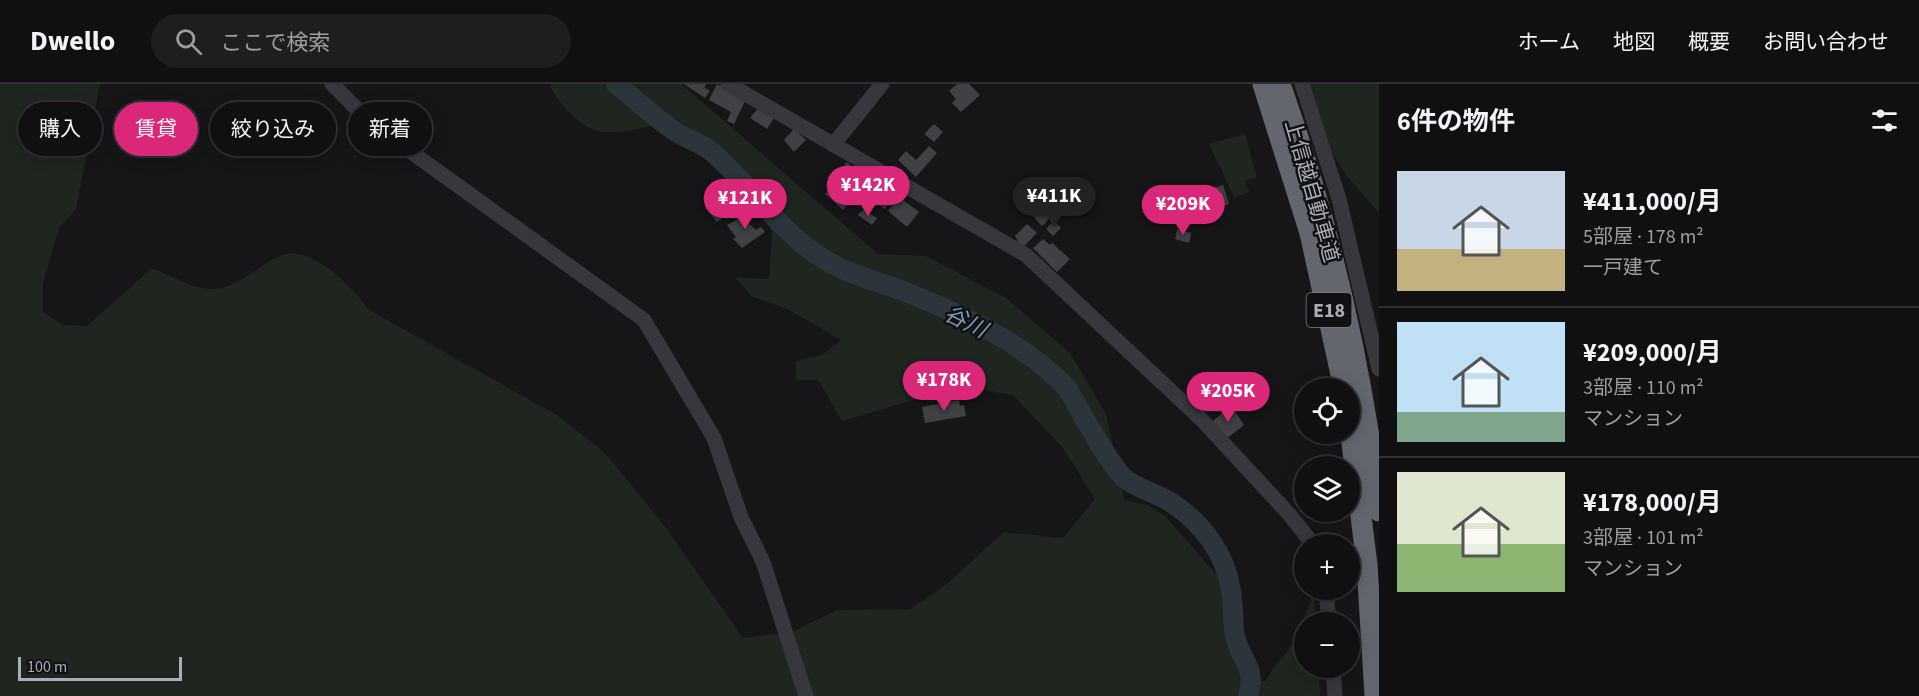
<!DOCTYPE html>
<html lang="ja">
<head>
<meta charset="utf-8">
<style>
	:root { --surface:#101012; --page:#1e1e20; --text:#f1f3f6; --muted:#9c9d9f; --line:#303032; --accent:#db2777 }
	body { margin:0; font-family:"Source Sans 3","Noto Sans JP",sans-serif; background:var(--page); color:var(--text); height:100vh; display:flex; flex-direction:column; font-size:22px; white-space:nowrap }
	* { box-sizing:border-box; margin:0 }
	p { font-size:20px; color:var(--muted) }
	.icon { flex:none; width:33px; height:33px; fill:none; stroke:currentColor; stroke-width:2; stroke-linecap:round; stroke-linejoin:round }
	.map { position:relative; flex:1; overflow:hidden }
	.details { display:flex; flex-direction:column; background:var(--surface); width:540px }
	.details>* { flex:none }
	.guide { position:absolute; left:18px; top:18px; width:570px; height:54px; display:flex; gap:12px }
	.controls { position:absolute; left:1294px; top:294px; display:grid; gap:12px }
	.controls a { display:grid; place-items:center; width:66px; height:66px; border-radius:50%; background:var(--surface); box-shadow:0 3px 15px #0003,0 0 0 2px var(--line); font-size:30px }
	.scale { position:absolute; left:18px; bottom:15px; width:164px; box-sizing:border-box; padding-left:6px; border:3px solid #a8adb8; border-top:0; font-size:16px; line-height:21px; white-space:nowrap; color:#a8adb8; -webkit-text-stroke:4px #111113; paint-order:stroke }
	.price { position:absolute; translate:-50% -51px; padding:0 14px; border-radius:21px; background:var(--accent); color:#fff; font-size:20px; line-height:39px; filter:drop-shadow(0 2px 3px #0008) }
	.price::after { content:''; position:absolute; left:50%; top:36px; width:18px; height:14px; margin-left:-9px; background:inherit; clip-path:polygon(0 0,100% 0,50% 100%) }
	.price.on { background:#222; color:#fff }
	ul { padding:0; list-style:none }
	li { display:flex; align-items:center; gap:18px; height:150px; padding:0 18px }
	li+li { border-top:2px solid var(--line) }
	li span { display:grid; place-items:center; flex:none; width:168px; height:120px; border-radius:0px; color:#555 }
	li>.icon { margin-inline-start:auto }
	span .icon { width:72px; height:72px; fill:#fffc; stroke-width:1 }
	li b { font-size:26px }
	h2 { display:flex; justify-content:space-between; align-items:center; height:72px; padding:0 18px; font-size:26px }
	.pill { padding:0 21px; border-radius:27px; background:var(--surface); box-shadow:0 3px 15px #0003,0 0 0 2px var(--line); font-size:21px; line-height:54px }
	.pill.on { background:var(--accent); color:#fff }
	header { display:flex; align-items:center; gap:36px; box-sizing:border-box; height:84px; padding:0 30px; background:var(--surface); border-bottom:2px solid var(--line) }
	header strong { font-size:28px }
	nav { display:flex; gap:33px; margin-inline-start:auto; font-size:21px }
	.search { width:420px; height:54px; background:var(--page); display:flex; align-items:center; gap:15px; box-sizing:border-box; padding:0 21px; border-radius:33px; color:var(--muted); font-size:22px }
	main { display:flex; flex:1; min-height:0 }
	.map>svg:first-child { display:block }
	.green { fill:#1e261f }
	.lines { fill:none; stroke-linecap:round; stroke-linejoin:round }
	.river { stroke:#2c353c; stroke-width:20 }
	.building { fill:#404145 }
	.minor { stroke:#37383d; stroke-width:15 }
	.highway { stroke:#63666e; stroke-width:21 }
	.labels { text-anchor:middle; stroke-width:5; stroke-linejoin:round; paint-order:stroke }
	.shield { fill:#111113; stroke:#7b7e86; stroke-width:1.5 }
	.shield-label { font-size:20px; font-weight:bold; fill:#a8adb8 }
	.street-label { font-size:21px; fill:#a8adb8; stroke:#111113 }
	.water-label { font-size:22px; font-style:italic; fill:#7f9bb3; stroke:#111113 }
</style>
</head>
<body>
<header>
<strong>Dwello</strong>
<div class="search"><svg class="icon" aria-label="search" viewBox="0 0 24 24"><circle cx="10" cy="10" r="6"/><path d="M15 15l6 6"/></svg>ここで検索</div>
<nav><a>ホーム</a><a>地図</a><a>概要</a><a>お問い合わせ</a></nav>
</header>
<main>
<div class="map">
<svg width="1379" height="612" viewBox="0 0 1379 612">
	<rect width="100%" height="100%" fill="#161618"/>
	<g class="green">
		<path d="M0,0H100L76,125L59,144L43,199V228L63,241L87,242L152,184C167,190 193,204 208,205C238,207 257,180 283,171C313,161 353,204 369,226L557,331L605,369L664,441L743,554L792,548L837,526L910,525L943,503L1004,448L1063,454L1095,415L1063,364L1013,311L961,302L842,337L818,296H796V277L822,271L841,256L787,225L751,212L735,193L769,195L772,150L764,110L729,74L676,35C653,41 626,50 603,48C582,46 556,18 550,0H681L878,170L926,172L1006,214L1070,269L1106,330L1124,416L1148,421L1165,432L1223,498L1225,539L1246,597H1266C1272,582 1286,573 1293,558C1301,542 1307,525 1314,509L1316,538H1305V584H1318L1320,612H0Z"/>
		<polygon points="1310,0 1379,0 1379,129 1346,91 1324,55"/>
		<polygon points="1245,50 1257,93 1245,97 1249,108 1234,113 1209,60"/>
	</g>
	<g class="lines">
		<path class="river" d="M616,0C635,15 653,32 673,46C685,55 701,58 712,68C755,105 784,156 836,182C859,194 885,199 908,209C965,232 1025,260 1067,304C1081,327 1106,376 1123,393C1133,403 1158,410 1172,419C1202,439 1226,470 1231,507C1234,522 1232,537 1235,552C1241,579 1257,582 1248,612"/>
	</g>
	<g class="building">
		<polygon points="684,0 707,0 704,3 710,7 705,14"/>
		<polygon points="717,0 746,15 734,40 727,37 731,28 709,16"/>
		<polygon points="957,0 969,0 980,11 961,28 952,19 956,15 949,7"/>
		<polygon points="758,24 774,34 767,45 750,34"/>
		<polygon points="934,40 943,48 934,58 924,50"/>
		<polygon points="794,45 806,56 794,68 784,56"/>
		<polygon points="929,62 937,69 916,93 898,76 906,67 916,76"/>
		<polygon points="846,78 867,91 859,104 840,93"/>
		<polygon points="873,93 896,110 885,125 868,113 865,118 856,112"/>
		<polygon points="833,100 837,104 840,100 855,112 843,126 825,110"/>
		<polygon points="1223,101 1229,120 1216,125 1210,105"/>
		<polygon points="899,113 919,128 907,143 888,127"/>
		<polygon points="718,114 729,129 717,138 705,124"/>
		<polygon points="1031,116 1050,134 1042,142 1024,123"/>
		<polygon points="748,124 753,130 745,136 756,146 761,143 765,148 742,164 733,155 736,153 727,141 740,134 738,132"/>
		<polygon points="863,126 877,134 872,141 858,131"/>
		<polygon points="1054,137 1061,144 1053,152 1046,145"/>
		<polygon points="1027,140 1037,149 1022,164 1015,152"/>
		<polygon points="1177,145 1191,149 1189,159 1175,155"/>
		<polygon points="1043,155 1050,161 1052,159 1070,175 1057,188 1033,164"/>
		<polygon points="959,316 960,322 964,321 966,332 925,339 922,323"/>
		<polygon points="1231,321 1244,341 1226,355 1211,339"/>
		<polygon points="1305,406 1305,427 1301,428 1293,416 1293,412"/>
	</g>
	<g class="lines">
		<g class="minor">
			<polyline points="332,0 371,39 644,236 714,354 741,433 763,478 806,612"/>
			<polyline points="728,0 1026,171 1201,335 1289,430 1313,460"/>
			<polyline points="1302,0 1339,115 1379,285"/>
			<polyline points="833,61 882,0"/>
			<polyline points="1326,506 1329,538"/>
			<polyline points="1333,584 1335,612"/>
		</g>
		<g class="highway">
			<polyline points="1263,0 1310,149 1344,304"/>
			<path d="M1280,0C1329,138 1362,282 1379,427"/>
			<polyline points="1350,343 1367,481 1375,612"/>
		</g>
	</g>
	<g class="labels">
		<rect class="shield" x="1306.5" y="209" width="45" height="34" rx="4.5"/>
		<g class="shield-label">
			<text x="1329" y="233">E18</text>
		</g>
		<g class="street-label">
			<text transform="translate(1312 107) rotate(74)" y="7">上信越自動車道</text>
		</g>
		<g class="water-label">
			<text transform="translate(966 237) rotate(26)" y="8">谷川</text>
		</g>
	</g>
</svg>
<div class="controls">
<a><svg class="icon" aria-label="locate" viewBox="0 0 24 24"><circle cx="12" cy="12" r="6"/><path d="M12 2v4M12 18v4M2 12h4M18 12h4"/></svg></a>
<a><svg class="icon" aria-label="layers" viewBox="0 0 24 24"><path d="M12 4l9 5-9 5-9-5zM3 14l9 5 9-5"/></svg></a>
<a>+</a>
<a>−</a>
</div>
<div class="scale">100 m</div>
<b class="price" style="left:868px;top:133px">¥142K</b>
<b class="price on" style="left:1054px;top:144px">¥411K</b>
<b class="price" style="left:745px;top:146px">¥121K</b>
<b class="price" style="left:1183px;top:152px">¥209K</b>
<b class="price" style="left:944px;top:328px">¥178K</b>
<b class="price" style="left:1228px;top:339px">¥205K</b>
<div class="guide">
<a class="pill">購入</a>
<a class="pill on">賃貸</a>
<a class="pill">絞り込み</a>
<a class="pill">新着</a>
</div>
</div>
<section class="details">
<h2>6件の物件<svg class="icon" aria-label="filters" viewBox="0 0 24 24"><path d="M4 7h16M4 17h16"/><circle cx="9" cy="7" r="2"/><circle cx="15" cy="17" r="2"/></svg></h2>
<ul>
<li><span style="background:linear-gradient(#c9d6e8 65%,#c2b280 0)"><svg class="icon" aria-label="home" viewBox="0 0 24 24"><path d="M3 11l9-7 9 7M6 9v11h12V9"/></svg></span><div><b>¥411,000/月</b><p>5部屋 · 178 m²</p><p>一戸建て</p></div></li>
<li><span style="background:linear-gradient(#bfe0f5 75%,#7fa58c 0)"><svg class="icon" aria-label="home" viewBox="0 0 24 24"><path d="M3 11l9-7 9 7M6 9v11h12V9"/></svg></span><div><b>¥209,000/月</b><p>3部屋 · 110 m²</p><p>マンション</p></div></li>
<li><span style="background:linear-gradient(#dfe7d0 60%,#8fb573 0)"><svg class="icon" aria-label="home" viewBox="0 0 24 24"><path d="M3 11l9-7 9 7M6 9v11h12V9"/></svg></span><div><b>¥178,000/月</b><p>3部屋 · 101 m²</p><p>マンション</p></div></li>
</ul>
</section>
</main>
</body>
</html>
